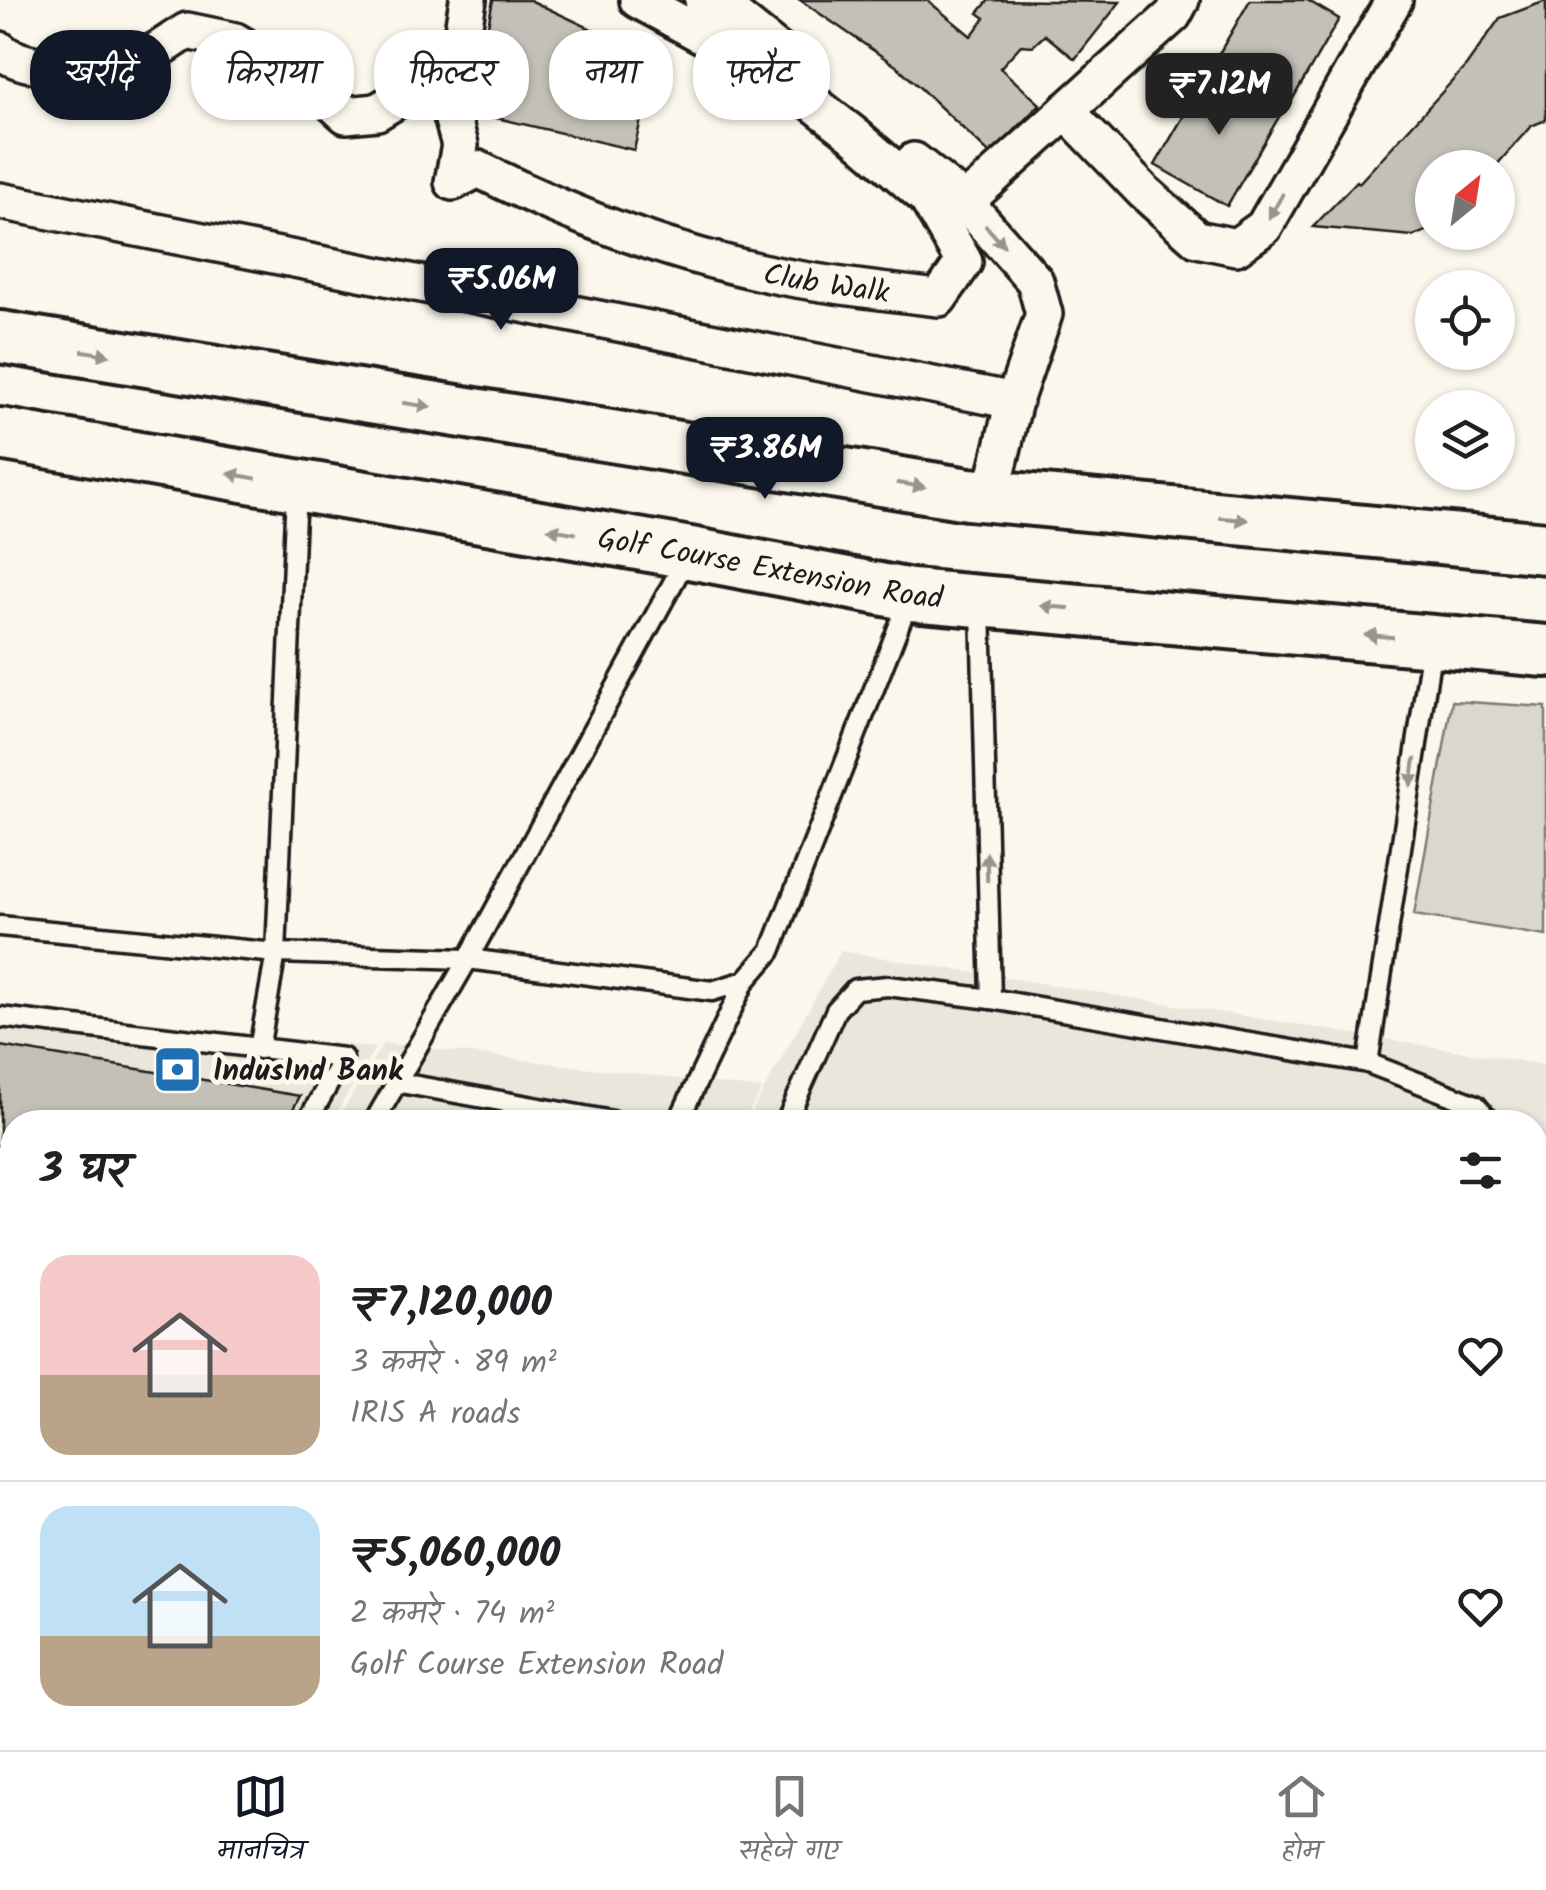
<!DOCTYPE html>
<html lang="hi">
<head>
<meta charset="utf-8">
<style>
	:root { --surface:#fff; --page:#f2f2f2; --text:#202124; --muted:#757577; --line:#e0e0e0; --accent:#111827 }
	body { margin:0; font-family:Kalam,"Playpen Sans Deva",sans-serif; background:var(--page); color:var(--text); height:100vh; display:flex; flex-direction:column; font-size:38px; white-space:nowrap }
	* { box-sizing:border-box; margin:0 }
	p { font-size:32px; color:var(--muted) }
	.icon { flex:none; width:55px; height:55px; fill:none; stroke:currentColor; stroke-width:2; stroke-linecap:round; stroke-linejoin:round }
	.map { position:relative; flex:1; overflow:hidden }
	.panel { position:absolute; left:0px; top:1110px; width:1548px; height:640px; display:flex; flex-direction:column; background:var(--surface); border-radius:40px 40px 0 0; box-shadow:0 2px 8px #0004 }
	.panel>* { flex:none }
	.banner { position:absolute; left:30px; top:30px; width:1000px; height:90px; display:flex; gap:20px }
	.needle { width:65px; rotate:30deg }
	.controls { position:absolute; left:1415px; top:150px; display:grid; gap:20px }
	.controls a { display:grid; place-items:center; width:100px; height:100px; border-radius:50%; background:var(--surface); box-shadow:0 2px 8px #0004; font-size:50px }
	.price { position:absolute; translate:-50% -85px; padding:0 22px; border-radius:20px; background:var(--accent); color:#fff; font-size:32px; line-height:65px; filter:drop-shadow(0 2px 5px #0008) }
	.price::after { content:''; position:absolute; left:50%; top:60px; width:30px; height:22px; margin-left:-15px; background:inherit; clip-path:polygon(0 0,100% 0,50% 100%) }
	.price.on { background:#222; color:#fff }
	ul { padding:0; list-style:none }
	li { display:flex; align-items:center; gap:30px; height:250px; padding:0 40px }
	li+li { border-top:2px solid var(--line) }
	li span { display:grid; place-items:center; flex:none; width:280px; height:200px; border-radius:30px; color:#555 }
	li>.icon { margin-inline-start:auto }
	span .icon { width:120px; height:120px; fill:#fffc; stroke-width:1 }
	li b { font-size:42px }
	h2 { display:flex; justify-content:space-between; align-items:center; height:120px; padding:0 40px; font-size:42px }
	.chip { padding:0 35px; border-radius:40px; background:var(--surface); box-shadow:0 2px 8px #0004; font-size:35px; line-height:90px }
	.chip.on { background:var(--accent); color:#fff }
	.tabs { display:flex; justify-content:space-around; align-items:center; height:140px; border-top:2px solid var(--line); background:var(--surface); font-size:28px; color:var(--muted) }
	.tabs a { display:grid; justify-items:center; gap:5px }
	.tabs .on { color:var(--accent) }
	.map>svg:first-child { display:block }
	.built { fill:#eae6dc }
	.green { fill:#dad7ce; stroke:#7b7a75; stroke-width:2.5 }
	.building { fill:#c3c0b8; stroke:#1c1c1c; stroke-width:2.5 }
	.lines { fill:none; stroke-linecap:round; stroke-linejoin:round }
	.lane-casing { stroke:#1c1c1c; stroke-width:25 }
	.street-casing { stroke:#1c1c1c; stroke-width:42 }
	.secondary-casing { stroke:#1c1c1c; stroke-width:58 }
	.path { stroke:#1c1c1c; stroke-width:6; stroke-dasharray:8 8; stroke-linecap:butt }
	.lane { stroke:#fbf7ec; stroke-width:18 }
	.street { stroke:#fbf7ec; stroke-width:35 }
	.secondary { stroke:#fbf7ec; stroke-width:50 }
	.oneway { fill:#97948e }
	.labels { text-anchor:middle; stroke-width:10; stroke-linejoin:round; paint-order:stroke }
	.street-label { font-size:30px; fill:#1c1c1c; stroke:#fbf7ec }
	.poi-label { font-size:30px; font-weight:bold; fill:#1c1c1c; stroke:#fbf7ec; text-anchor:start }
</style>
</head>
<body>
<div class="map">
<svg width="1546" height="1750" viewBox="0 0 1546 1750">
	<rect width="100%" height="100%" fill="#fbf7ec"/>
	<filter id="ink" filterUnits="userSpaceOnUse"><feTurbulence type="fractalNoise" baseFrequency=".01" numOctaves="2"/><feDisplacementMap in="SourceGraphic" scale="20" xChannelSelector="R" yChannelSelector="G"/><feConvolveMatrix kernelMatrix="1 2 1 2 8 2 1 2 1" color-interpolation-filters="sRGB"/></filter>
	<g filter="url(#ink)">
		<g class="built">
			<polygon points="841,951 1546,1065 1546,1178 1535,1197 1535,1122 746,1122"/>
			<polygon points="0,1004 375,1048 331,1122 12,1122 12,1194 0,1187"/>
			<polygon points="383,1043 762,1089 743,1122 336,1122"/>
		</g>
		<g class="green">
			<polygon points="1452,701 1546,707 1546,936 1414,915"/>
			<polygon points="1546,1239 1546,1400 1535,1395 1535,1258"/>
			<polygon points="1058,1738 1214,1738 1207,1750 1080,1750"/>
		</g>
		<g class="building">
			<polygon points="493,0 530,0 655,59 634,150 471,112"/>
			<polygon points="800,0 927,0 971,36 985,18 978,13 989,0 1120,2 1075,59 1045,35 1033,46 1021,45 1000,68 1040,104 991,155 899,68"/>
			<polygon points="1250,0 1307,0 1339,19 1288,107 1213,64"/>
			<polygon points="1546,1 1546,120 1531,126 1494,168 1432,168 1432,229 1413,236 1313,227 1357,181 1359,183 1466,66 1500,18"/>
			<polygon points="1211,69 1283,110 1227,206 1155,165"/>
			<polygon points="0,1046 300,1096 286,1122 12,1122 12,1156 0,1149"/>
			<polygon points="1546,1618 1546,1699 1535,1693 1535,1638"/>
			<polygon points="759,1738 800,1738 793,1750 752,1750"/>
			<polygon points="828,1738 852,1738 874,1750 821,1750"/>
			<polygon points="874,1738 923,1738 945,1750 896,1750"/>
			<polygon points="1239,1738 1364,1738 1357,1750 1232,1750"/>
		</g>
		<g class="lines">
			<defs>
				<g id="lane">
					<polyline points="981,606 991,999"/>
					<polyline points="0,926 276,953 468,959 712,991 745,981 771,951 909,600"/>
					<polyline points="0,1017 343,1058 307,1122"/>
					<polyline points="259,1049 276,953 296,491"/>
					<polyline points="1368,1063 1432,646"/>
					<polyline points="395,1082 618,1122"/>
					<polyline points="374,1122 468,959 686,559"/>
					<polyline points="678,1122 745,981"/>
					<polyline points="786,1122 836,1010 855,989 888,986 991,999 1368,1063 1476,1105 1490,1122"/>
					<polyline points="0,1156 12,1164"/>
				</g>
				<g id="street">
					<path id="s1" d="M468,0L450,109L460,145L453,182L478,169C573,217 675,255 780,276C832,286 886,292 939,298L964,262L927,198L853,134L781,78L638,0"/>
					<polyline points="703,0 733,15 803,71"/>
					<path d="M0,50C24,73 108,72 139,60C156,53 172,40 187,31L235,41L318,90L346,115L377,112L408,93L443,99"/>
					<polyline points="1066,111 1144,192 1197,239 1236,247 1264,227 1394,0"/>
					<polyline points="914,161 965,202 1035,281 1044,314 1014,401 991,496"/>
					<polyline points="0,201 1014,401"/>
					<polyline points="965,202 1173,15 1181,0"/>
					<polyline points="1535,1512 1546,1492"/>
					<polyline points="1535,1629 1546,1609"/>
					<polyline points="1405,1750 1412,1738"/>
					<polyline points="1466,1750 1473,1738"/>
				</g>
				<g id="secondary">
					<polyline points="0,337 968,494 1546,548"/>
					<path id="s2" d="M0,434L690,553L911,595L1546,651"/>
				</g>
			</defs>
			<use href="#lane" class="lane-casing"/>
			<use href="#street" class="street-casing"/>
			<use href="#secondary" class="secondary-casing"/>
			<g class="path">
				<polyline points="0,1450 12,1457"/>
				<polyline points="453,1738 466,1750"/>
			</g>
			<use href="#lane" class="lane"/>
			<use href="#street" class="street"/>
			<use href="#secondary" class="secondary"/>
		</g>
		<defs><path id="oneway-solid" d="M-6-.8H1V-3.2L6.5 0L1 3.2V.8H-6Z" transform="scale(2.5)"/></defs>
		<g class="oneway">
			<use href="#oneway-solid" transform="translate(1276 206) rotate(120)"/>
			<use href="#oneway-solid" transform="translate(995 236) rotate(48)"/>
			<use href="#oneway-solid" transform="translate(96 353) rotate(9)"/>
			<use href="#oneway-solid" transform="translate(417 405) rotate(9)"/>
			<use href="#oneway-solid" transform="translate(242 476) rotate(-170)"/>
			<use href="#oneway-solid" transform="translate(911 485) rotate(9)"/>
			<use href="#oneway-solid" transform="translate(1234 519) rotate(5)"/>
			<use href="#oneway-solid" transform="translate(562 531) rotate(-170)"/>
			<use href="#oneway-solid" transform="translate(1055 607) rotate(-175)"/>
			<use href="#oneway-solid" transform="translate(1379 636) rotate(-175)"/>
			<use href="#oneway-solid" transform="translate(1413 772) rotate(99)"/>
			<use href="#oneway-solid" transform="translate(987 867) rotate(-91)"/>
		</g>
	</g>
	<defs>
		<symbol id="bank-square" viewBox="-11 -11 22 22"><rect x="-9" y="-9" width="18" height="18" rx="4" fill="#1f6fb2" stroke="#fbf7ec"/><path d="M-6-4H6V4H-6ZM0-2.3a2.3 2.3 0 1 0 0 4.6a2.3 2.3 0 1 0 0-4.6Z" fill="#fff"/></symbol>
	</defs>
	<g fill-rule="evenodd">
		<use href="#bank-square" x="150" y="1042" width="55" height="55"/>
	</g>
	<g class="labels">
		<g class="street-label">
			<text dy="10" stroke="none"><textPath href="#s1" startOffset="582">Club Walk</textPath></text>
			<text dy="10" stroke="none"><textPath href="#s2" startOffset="782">Golf Course Extension Road</textPath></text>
		</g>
		<g class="poi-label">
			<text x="213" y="1080">IndusInd Bank</text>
		</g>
	</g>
</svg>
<div class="controls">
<a><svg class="needle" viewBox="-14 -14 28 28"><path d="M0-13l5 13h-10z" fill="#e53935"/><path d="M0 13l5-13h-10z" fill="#757577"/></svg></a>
<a><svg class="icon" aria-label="locate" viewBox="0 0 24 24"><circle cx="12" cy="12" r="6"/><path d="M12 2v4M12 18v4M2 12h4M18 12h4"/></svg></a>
<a><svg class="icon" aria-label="layers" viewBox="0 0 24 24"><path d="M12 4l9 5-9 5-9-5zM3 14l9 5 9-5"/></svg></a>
</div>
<b class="price on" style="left:1219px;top:138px">₹7.12M</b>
<b class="price" style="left:501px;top:333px">₹5.06M</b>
<b class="price" style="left:765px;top:502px">₹3.86M</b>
<div class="banner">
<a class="chip on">खरीदें</a>
<a class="chip">किराया</a>
<a class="chip">फ़िल्टर</a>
<a class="chip">नया</a>
<a class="chip">फ़्लैट</a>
</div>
<section class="panel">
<h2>3 घर<svg class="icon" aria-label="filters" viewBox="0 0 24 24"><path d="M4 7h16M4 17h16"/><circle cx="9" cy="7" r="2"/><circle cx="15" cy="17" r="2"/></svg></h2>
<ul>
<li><span style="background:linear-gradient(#f6c9c9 60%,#b9a48a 0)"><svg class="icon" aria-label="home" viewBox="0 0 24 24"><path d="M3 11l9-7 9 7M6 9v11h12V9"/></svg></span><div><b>₹7,120,000</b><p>3 कमरे · 89 m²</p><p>IRIS A roads</p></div><svg class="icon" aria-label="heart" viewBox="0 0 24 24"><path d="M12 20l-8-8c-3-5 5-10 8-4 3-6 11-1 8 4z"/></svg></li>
<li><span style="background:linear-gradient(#bfe0f5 65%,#b9a48a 0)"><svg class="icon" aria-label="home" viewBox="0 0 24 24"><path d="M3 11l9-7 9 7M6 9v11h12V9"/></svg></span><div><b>₹5,060,000</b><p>2 कमरे · 74 m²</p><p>Golf Course Extension Road</p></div><svg class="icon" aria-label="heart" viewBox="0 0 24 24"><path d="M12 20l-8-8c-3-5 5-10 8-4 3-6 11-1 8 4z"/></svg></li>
</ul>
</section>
</div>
<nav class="tabs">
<a class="on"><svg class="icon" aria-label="map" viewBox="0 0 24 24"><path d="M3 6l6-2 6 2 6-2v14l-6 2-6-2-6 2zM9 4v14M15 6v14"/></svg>मानचित्र</a>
<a><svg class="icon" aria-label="saved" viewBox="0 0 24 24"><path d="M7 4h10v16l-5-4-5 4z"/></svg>सहेजे गए</a>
<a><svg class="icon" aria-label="home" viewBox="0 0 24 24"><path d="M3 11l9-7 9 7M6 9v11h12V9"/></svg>होम</a>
</nav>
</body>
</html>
